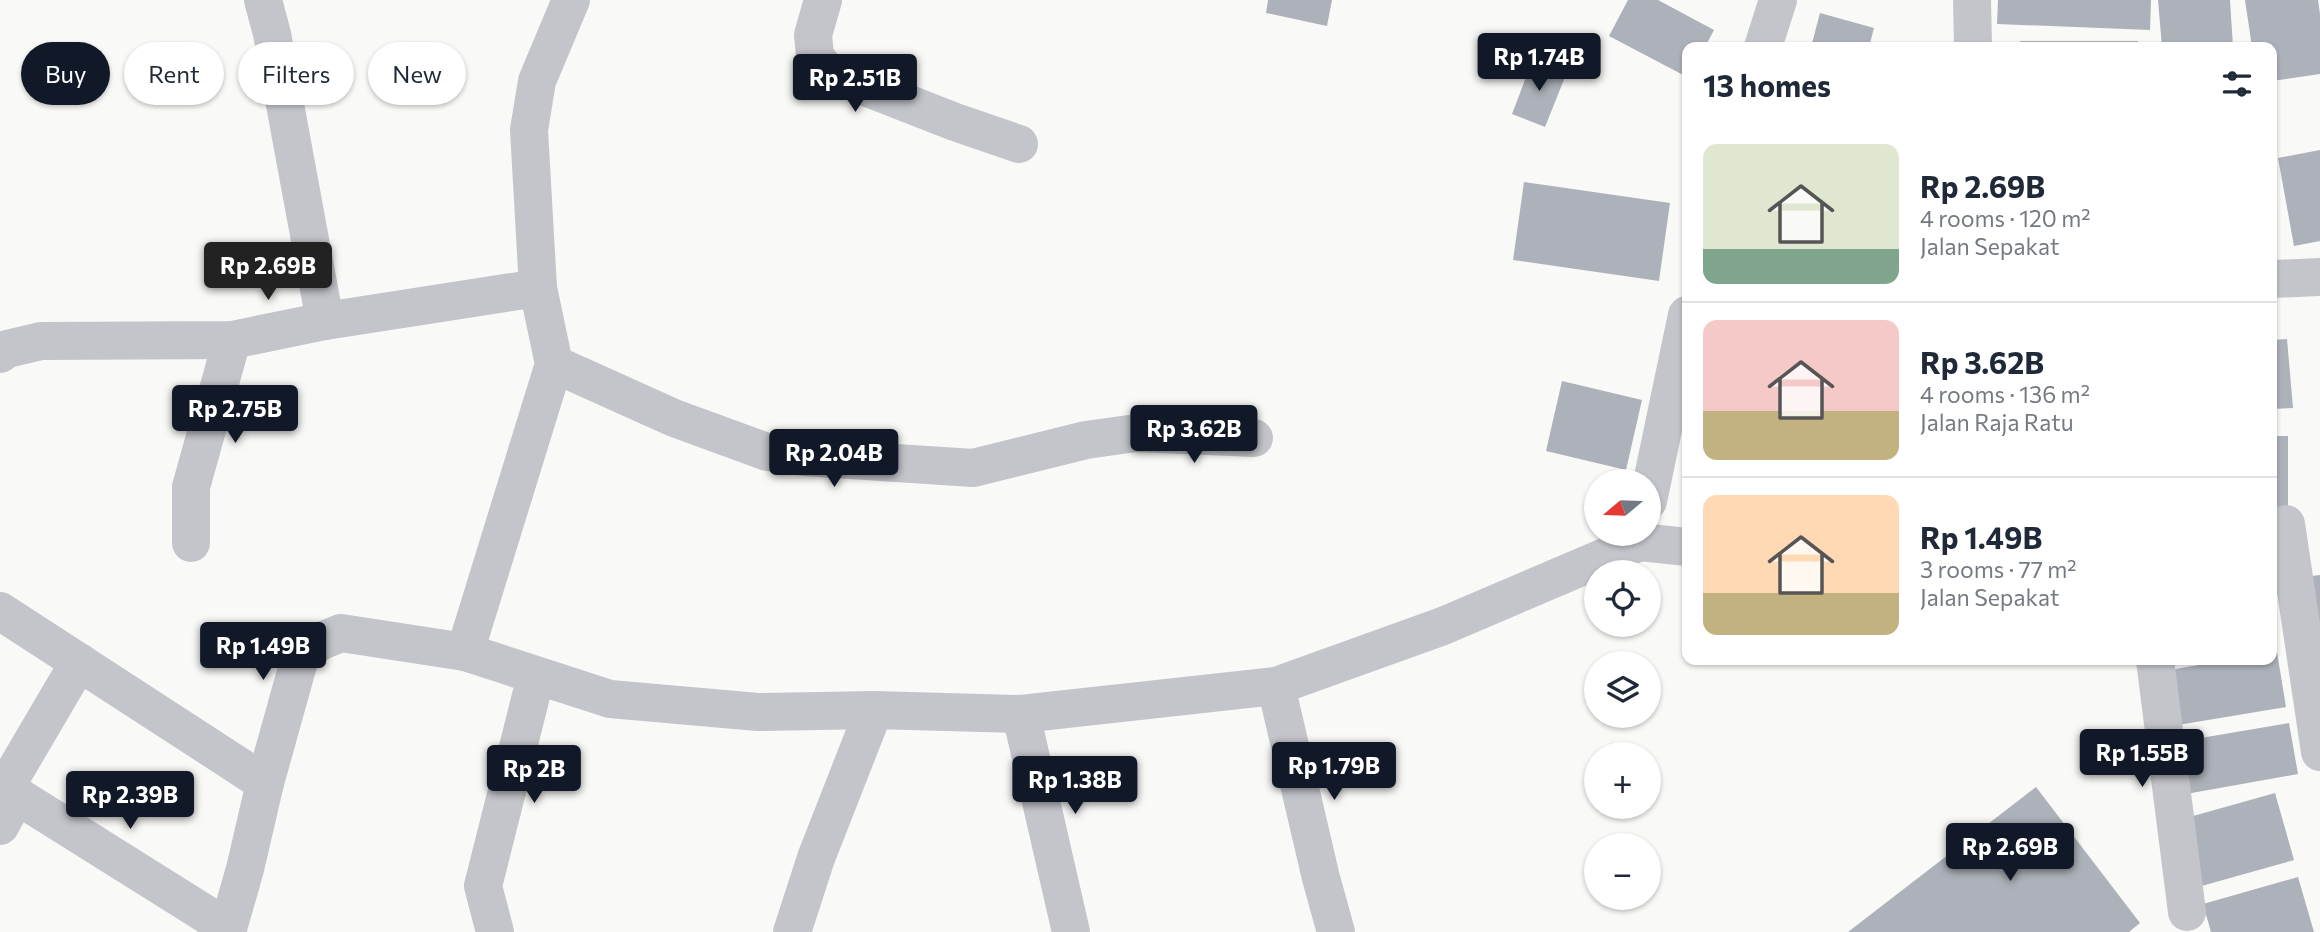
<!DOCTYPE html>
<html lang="en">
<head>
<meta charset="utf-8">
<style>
	:root { --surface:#fff; --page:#f6f6f7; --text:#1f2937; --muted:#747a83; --line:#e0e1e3; --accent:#111827 }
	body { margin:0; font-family:Commissioner,sans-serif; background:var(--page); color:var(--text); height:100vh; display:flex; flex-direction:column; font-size:26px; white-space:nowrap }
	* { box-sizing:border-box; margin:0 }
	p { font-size:23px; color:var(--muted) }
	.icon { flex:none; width:38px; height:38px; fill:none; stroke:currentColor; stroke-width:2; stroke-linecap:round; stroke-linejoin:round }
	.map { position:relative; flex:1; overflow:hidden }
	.drawer { position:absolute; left:1682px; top:42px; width:595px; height:623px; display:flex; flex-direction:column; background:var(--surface); border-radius:14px; box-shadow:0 2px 5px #0004 }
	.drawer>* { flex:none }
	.banner { position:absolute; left:21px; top:42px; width:665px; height:63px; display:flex; gap:14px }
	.needle { width:46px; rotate:251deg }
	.controls { position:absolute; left:1584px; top:469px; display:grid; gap:14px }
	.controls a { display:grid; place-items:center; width:77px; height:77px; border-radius:50%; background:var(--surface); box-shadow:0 2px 5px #0004; font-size:35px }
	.price { position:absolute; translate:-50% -60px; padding:0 16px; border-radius:7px; background:var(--accent); color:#fff; font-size:23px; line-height:46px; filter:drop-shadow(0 2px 4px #0008) }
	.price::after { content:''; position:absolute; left:50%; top:42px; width:21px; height:16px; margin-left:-10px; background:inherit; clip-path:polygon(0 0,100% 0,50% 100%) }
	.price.on { background:#222; color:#fff }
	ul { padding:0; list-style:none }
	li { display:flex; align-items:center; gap:21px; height:175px; padding:0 21px }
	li+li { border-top:2px solid var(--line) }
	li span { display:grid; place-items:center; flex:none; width:196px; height:140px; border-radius:14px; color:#555 }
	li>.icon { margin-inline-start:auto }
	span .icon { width:84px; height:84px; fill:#fffc; stroke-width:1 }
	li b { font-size:30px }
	h2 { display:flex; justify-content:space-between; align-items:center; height:84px; padding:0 21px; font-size:30px }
	.pill { padding:0 24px; border-radius:32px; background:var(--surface); box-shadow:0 2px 5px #0004; font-size:24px; line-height:63px }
	.pill.on { background:var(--accent); color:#fff }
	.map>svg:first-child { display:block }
	.building { fill:#adb1b9 }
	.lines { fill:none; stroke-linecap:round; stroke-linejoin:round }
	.street { stroke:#c3c5ca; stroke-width:38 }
</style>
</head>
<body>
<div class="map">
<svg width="2320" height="932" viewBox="0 0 2320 932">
	<rect width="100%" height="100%" fill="#f9f9f7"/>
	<g class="building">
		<polygon points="1268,0 1332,0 1327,26 1266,13"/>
		<polygon points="1628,0 1658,0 1714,30 1705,47 1687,47 1687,77 1609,36"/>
		<polygon points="1998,0 2151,0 2150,30 1997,24"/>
		<polygon points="2158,0 2230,0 2233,47 2162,47"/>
		<polygon points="2245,0 2318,0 2320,14 2320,74 2272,81 2272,47 2252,47"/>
		<polygon points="1820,13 1874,28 1869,47 1811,47"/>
		<rect x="2020" y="41" width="118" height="6"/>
		<polygon points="1533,59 1567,72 1545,127 1512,114"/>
		<polygon points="2320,150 2320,241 2294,246 2278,158"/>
		<polygon points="1524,182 1670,203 1659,281 1513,260"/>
		<polygon points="2287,339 2293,408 2272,409 2272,340"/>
		<polygon points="1562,381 1642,400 1626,470 1546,451"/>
		<rect x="2272" y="436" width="16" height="88"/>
		<polygon points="2320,575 2320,627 2303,577"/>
		<polygon points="2277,652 2286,707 2178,725 2169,670 2229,660 2272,660 2272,653"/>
		<polygon points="2289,723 2298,774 2186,794 2177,742"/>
		<polygon points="2036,787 2140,923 2129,932 1848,932"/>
		<polygon points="2275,793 2294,860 2198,887 2179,820"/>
		<polygon points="2298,877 2314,932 2211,932 2203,904"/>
	</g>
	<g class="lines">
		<g class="street">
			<polyline points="263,0 272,34 325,321"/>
			<polyline points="823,0 813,35 815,56 827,72 955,122 1019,144"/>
			<polyline points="1972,0 1973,47"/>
			<polyline points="1763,47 1778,0"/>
			<polyline points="2272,279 2320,277"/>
			<polyline points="0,354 7,349 41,341 232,340 325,321 538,288"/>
			<polyline points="554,364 674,418 767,452 805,457 973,468 1086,440 1136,433 1254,438"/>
			<polyline points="1648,501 1687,315"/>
			<polyline points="2286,524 2320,752"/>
			<polyline points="1640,542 1687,547"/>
			<polyline points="191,543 191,487 232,340"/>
			<polyline points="0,611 265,783"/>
			<polyline points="465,652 554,364 538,288 529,130 537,81 571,0"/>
			<polyline points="2155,660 2187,912"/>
			<polyline points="1276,686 1321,878 1336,932"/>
			<polyline points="1021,714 1071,932"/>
			<polyline points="0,785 228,928"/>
			<polyline points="5,788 79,662"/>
			<polyline points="0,826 17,795"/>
			<polyline points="227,932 245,869 265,783 301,654 321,641 341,633 465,652 610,699 758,712 874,710 1021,714 1276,686 1443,626 1640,542 1641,534"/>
			<polyline points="495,932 483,886 536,676"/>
			<polyline points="792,932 816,858 874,710"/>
		</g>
	</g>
</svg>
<div class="controls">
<a><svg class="needle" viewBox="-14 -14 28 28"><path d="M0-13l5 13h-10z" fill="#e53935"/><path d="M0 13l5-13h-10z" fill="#747a83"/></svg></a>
<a><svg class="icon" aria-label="locate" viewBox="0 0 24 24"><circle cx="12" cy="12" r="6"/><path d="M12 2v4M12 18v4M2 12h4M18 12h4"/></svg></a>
<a><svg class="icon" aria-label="layers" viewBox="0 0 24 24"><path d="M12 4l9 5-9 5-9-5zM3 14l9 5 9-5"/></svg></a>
<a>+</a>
<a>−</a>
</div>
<b class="price" style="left:1539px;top:93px">Rp 1.74B</b>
<b class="price" style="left:855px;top:114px">Rp 2.51B</b>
<b class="price on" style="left:268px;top:302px">Rp 2.69B</b>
<b class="price" style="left:235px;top:445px">Rp 2.75B</b>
<b class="price" style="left:1194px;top:465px">Rp 3.62B</b>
<b class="price" style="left:834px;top:489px">Rp 2.04B</b>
<b class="price" style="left:263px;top:682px">Rp 1.49B</b>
<b class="price" style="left:2142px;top:789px">Rp 1.55B</b>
<b class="price" style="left:1334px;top:802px">Rp 1.79B</b>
<b class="price" style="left:534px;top:805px">Rp 2B</b>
<b class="price" style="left:1075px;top:816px">Rp 1.38B</b>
<b class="price" style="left:130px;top:831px">Rp 2.39B</b>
<b class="price" style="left:2010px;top:883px">Rp 2.69B</b>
<div class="banner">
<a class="pill on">Buy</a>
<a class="pill">Rent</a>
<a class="pill">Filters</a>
<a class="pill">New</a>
</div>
<section class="drawer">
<h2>13 homes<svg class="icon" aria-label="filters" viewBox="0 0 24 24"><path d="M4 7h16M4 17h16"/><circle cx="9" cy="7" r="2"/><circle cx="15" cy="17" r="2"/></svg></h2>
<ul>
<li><span style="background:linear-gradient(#dfe7d0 75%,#7fa58c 0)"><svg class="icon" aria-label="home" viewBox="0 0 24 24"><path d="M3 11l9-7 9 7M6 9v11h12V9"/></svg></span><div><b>Rp 2.69B</b><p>4 rooms · 120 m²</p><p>Jalan Sepakat</p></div></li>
<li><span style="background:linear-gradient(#f6c9c9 65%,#c2b280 0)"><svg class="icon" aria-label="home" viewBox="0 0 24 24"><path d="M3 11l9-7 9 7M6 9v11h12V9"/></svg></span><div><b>Rp 3.62B</b><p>4 rooms · 136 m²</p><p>Jalan Raja Ratu</p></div></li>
<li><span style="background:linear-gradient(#ffd9b3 70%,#c2b280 0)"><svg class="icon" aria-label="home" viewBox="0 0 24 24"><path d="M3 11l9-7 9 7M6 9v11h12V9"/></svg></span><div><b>Rp 1.49B</b><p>3 rooms · 77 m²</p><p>Jalan Sepakat</p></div></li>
</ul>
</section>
</div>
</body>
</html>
